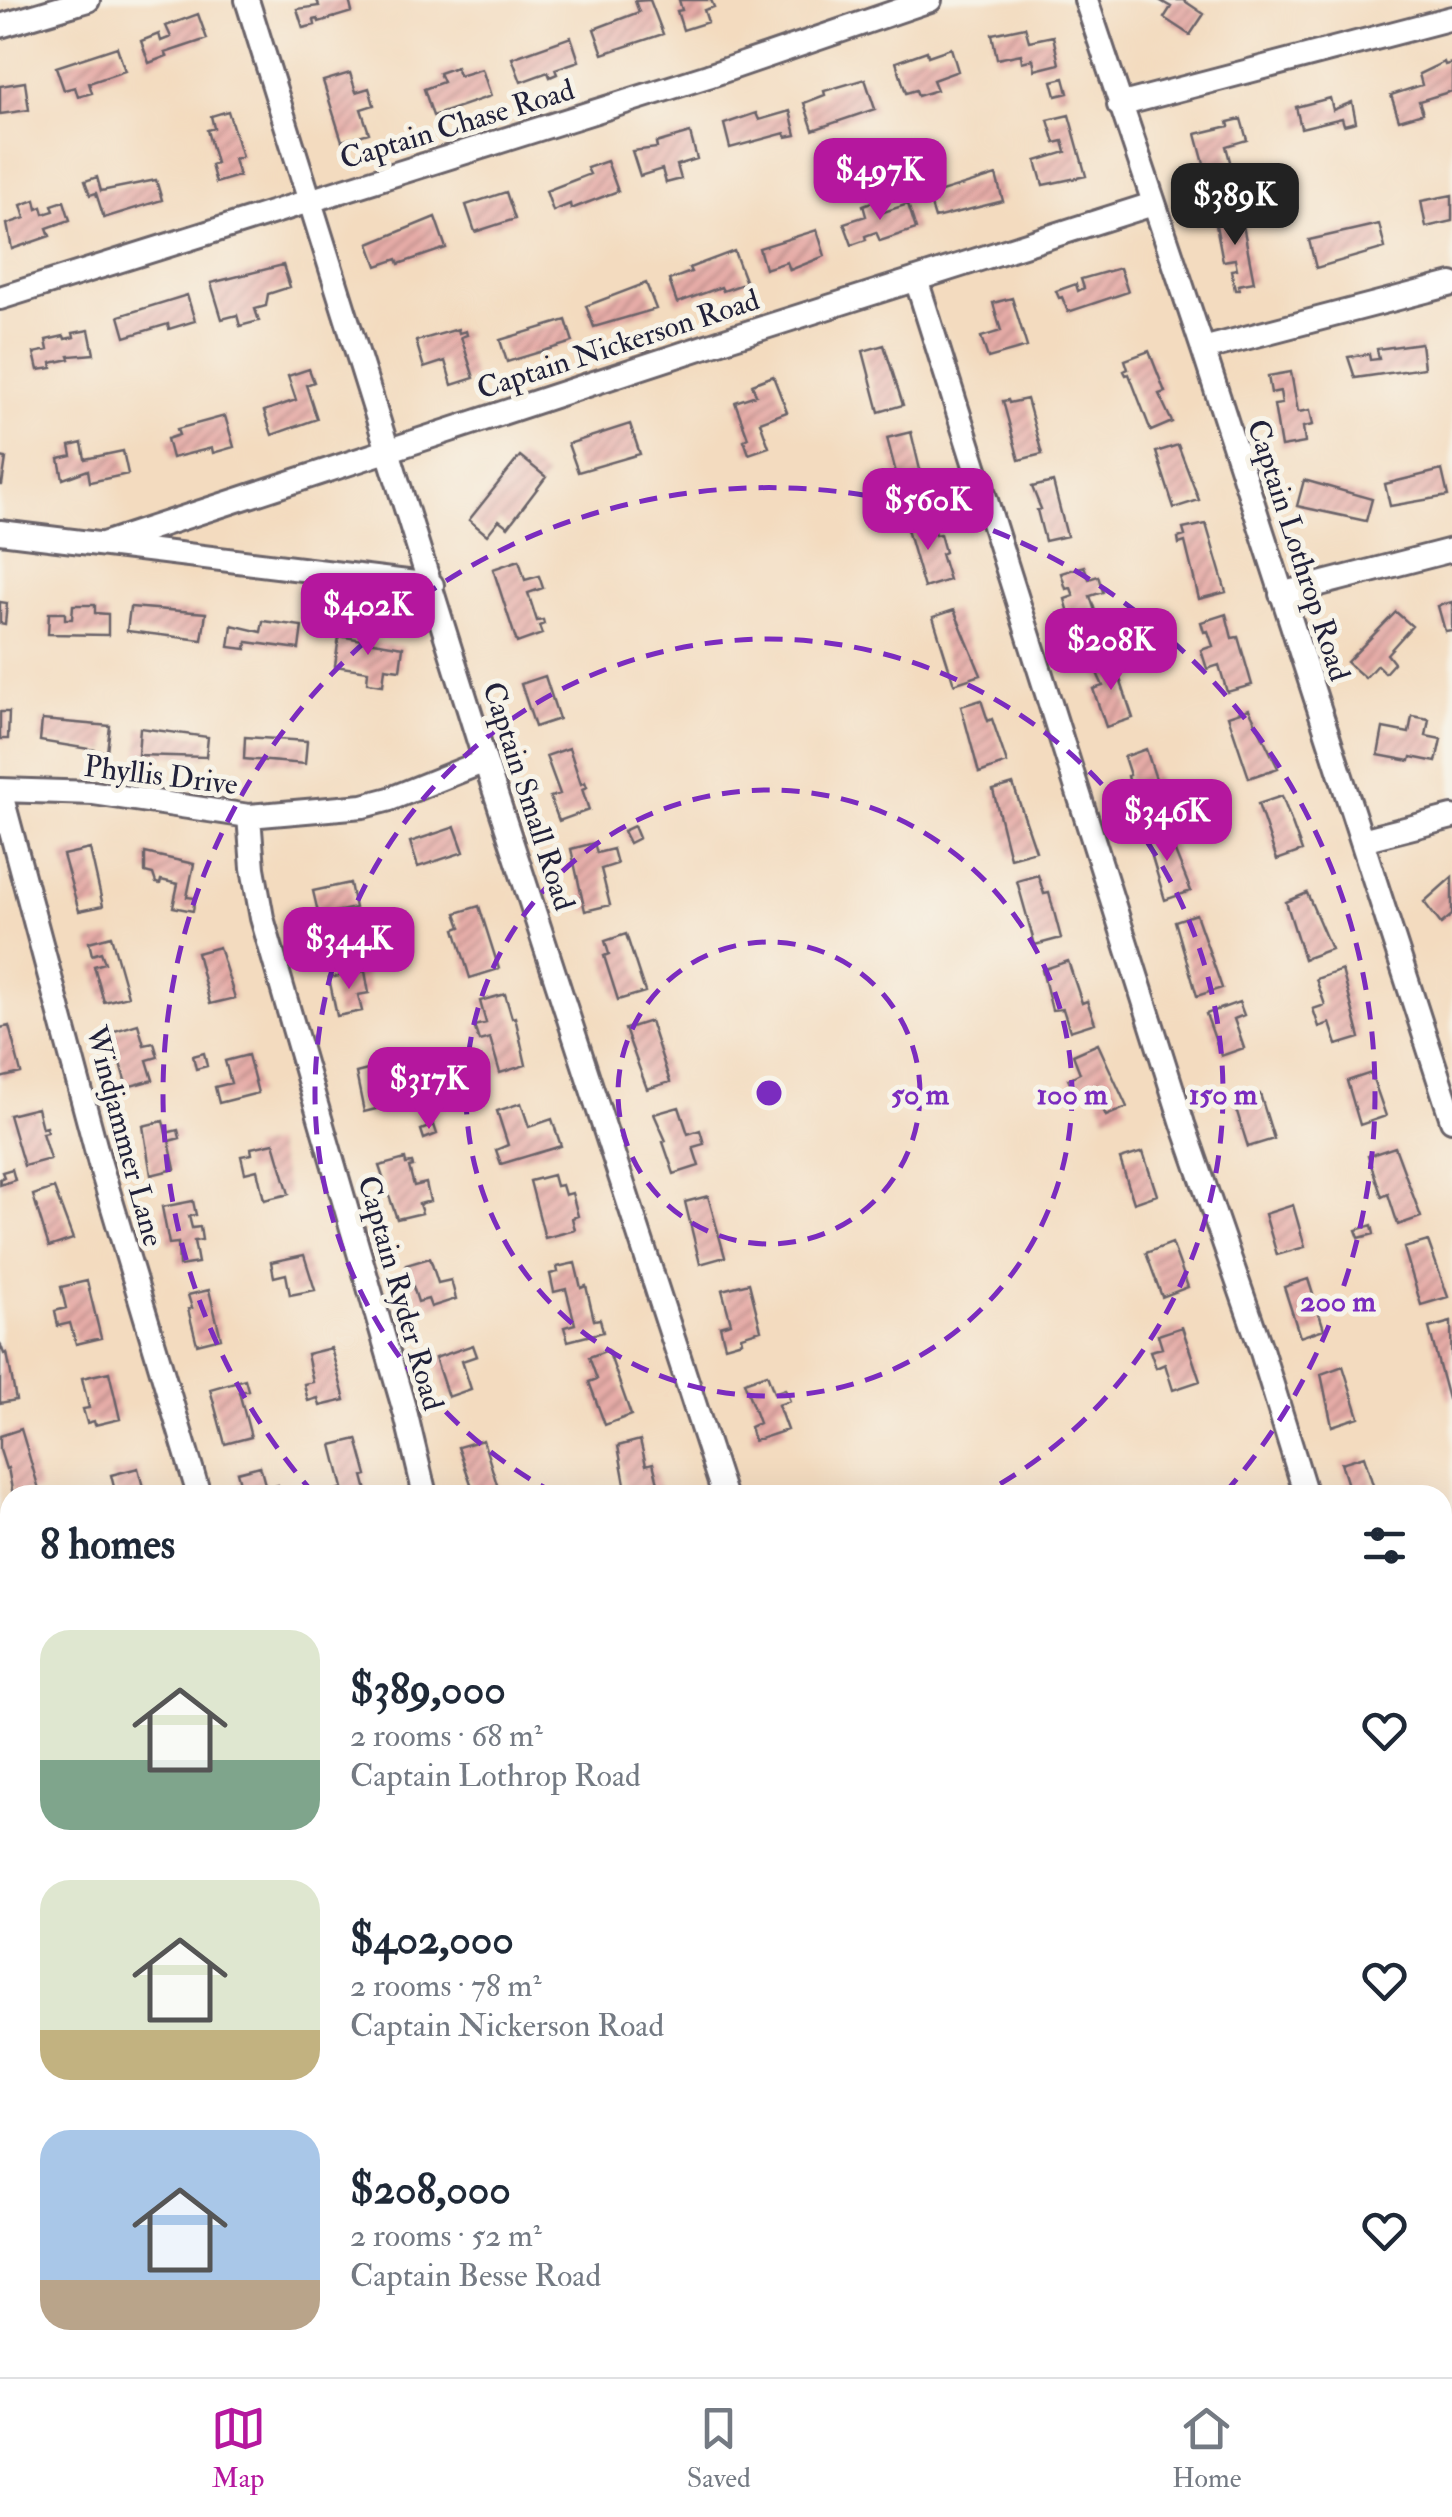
<!DOCTYPE html>
<meta charset="utf-8">
<style>
:root{--surface:#fff;--page:#f2f2f3;--text:#1f2937;--muted:#747a83;--line:#e0e1e3;--accent:#b5179e}
body{margin:0;font-family:"IM FELL Double Pica",serif;background:var(--page);color:var(--text);height:100vh;display:flex;flex-direction:column;font-size:38px;white-space:nowrap}
*{box-sizing:border-box;margin:0}
p{font-size:32px;color:var(--muted)}
.icon{flex:none;width:55px;height:55px;fill:none;stroke:currentColor;stroke-width:2;stroke-linecap:round;stroke-linejoin:round}
.map{position:relative;flex:1;overflow:hidden}
.side{position:absolute;left:0px;top:1485px;width:1452px;height:892px;display:flex;flex-direction:column;background:var(--surface);border-radius:30px 30px 0 0;box-shadow:0 10px 40px #0002}
.side>*{flex:none}
.price{position:absolute;translate:-50% -85px;padding:0 22px;border-radius:20px;background:var(--accent);color:#fff;font-size:32px;line-height:65px;filter:drop-shadow(0 2px 5px #0008)}
.price::after{content:'';position:absolute;left:50%;top:60px;width:30px;height:22px;margin-left:-15px;background:inherit;clip-path:polygon(0 0,100% 0,50% 100%)}
.price.on{background:#222;color:#fff}
ul{padding:0;list-style:none}
li{display:flex;align-items:center;gap:30px;height:250px;padding:0 40px}
li span{display:grid;place-items:center;flex:none;width:280px;height:200px;border-radius:30px;color:#555}
li>.icon{margin-inline-start:auto}
span .icon{width:120px;height:120px;fill:#fffc;stroke-width:1}
li b{font-size:42px}
h2{display:flex;justify-content:space-between;align-items:center;height:120px;padding:0 40px;font-size:42px}
.dock{display:flex;justify-content:space-around;align-items:center;height:140px;border-top:2px solid var(--line);background:var(--surface);font-size:28px;color:var(--muted)}
.dock a{display:grid;justify-items:center;gap:5px}
.dock .on{color:var(--accent)}
.map>svg:first-child{display:block}
</style>
<div class="map">
<svg width="1452" height="2377" viewBox="0 0 1452 2377">
<defs>
<pattern id="grass-dots" width="8" height="8" patternUnits="userSpaceOnUse" patternTransform="scale(2.5)"><rect width="8" height="8" fill="#a0c36d"/><path d="M2 2h.1M6 6h.1" fill="none" stroke="#8aa75f" stroke-width="1.8" stroke-linecap="round"/></pattern>
<pattern id="building-hatch" width="6" height="6" patternUnits="userSpaceOnUse" patternTransform="scale(2.5)"><rect width="6" height="6" fill="#e6aca7"/><path d="M-1 1l2-2M0 6l6-6M5 7l2-2" fill="none" stroke="#ba8c89"/></pattern>
</defs>
<rect width="100%" height="100%" fill="#f7f3e8"/>
<filter id="ink" filterUnits="userSpaceOnUse"><feTurbulence type="fractalNoise" baseFrequency=".01" numOctaves="2"/><feDisplacementMap in="SourceGraphic" scale="20" xChannelSelector="R" yChannelSelector="G"/><feConvolveMatrix kernelMatrix="1 2 1 2 8 2 1 2 1" color-interpolation-filters="sRGB"/></filter>
<filter id="wash" filterUnits="userSpaceOnUse"><feTurbulence type="fractalNoise" baseFrequency=".0048" numOctaves="4" result="noise"/><feDisplacementMap in="SourceGraphic" scale="40" xChannelSelector="R" yChannelSelector="G"/><feGaussianBlur stdDeviation="2.25" result="paint"/><feColorMatrix in="noise" values="0 0 0 0 0 0 0 0 0 0 0 0 0 0 0 0 0 1.4 0 .05"/><feComposite in="paint" operator="in"/></filter>
<g filter="url(#wash)">
<rect width="100%" height="100%" fill="#f3dbbf"/>
<path fill="url(#grass-dots)" stroke="#617254" stroke-width="2.5" d="M1452,2347v30h-98l31,-9h57l1,-19z"/>
<g id="blocks">
<path fill="url(#building-hatch)" d="M317,0h32l3,12 -33,10 -1,-3 -4,1 1,5 -12,3 -6,-19 22,-3z
M650,0l13,34 -60,20 -9,-25 45,-17 -4,-11z
M679,0h32l3,7 -10,3 4,12 -25,8 -6,-19 5,-1z
M1159,0h24l21,14 -14,21 -26,-17 7,-11z
M198,14l9,25 -42,14 2,3 -18,7 -8,-22 18,-7 2,7 10,-4 -5,-11z
M1025,27l4,14 24,-5 6,28 -24,6 -2,-11 -11,3 -1,-8 -24,5 -5,-25z
M571,37l8,24 -24,8 2,5 -7,3 -2,-5 -27,10 -9,-24z
M117,47l8,24 -36,12 3,10 -14,4 -3,-10 -11,3 -8,-23z
M951,48l7,23 -25,9 4,10 -19,6 -2,-6 -10,3 -10,-31 31,-11 1,5z
M1444,62l1,3 7,-2v28l-33,10 4,12 -24,7 -8,-25 31,-10 -3,-11z
M456,67l3,9 23,-7 9,27 -58,20 -9,-27 19,-7 -4,-9z
M350,73l6,19 13,-4 5,17 -13,4 8,24 -27,8 -19,-60z
M1064,78l4,15 -12,3 -4,-15z
M865,79l10,30 -62,21 -9,-27 21,-8 -1,-4z
M25,82l4,28 -29,4v-28z
M1330,98l3,12 19,-8 4,20 -12,3 -2,-7 -41,10 -5,-21z
M228,111l14,46 -8,2 5,17 -23,7 -5,-18 5,-2 -9,-33 7,-2 -3,-12z
M790,111l6,24 -10,2 -1,-4 -55,15 -6,-24 32,-11 3,7z
M1069,115l17,61 -43,9 -7,-24 30,-9 -3,-11 -8,2 -7,-23z
M1241,119l6,21 -21,6 5,19 -25,6 -10,-37 33,-8 -1,-4z
M690,133l7,26 -20,6 4,14 -15,4 -4,-14 -22,7 -8,-25 25,-3 -1,-5z
M607,161l11,30 -47,18 -1,-5 -17,7 -7,-20 44,-17 -3,-6z
M996,175l7,26 -68,17 -7,-22z
M97,177l4,14 55,-11 6,20 -58,18 -8,-25 -6,2 -5,-14z
M506,192l9,27 -40,13 -9,-27z
M1452,195v26l-26,6 -5,-26z
M35,200l2,9 5,-2 2,7 10,-3 -2,-6 12,-4 6,19 -23,8 3,8 -38,13 -5,-25 18,-6 -4,-13z
M877,200l4,13 27,-9 8,25 -36,12 -4,-9 -11,4 1,4 -14,5 -8,-22 22,-7 -3,-11z
M1241,215l7,9 -5,1 11,57 -16,3 1,5h-4l-4,-20 6,-1 -2,-10 -12,2 -8,-41z
M435,217l11,31 -47,16 -2,-5 -20,7 -8,-22z
M1379,224l6,24 -69,20 -7,-28z
M817,230l8,26 -35,14 -3,-8 -22,7 -6,-21z
M734,251l12,32 -23,8 -2,-4 -44,16 -8,-23 22,-8 -2,-4z
M283,265l7,22 -22,7 -2,12 -11,3 4,12 -19,5 -3,-11 -15,4 -11,-36z
M1120,268l8,24 -60,20 -6,-15 -3,1 -3,-7 20,-7 2,7 6,-3 -3,-9z
M646,283l10,26 -62,18 -8,-21z
M187,295l8,26 -26,8 -1,-5 -43,13 -6,-21z
M1012,298l15,49 -39,11 -7,-21 20,-6 -8,-28z
M566,320l7,22 -66,20 -7,-22z
M458,329l1,4 7,-2 1,4 -6,2 13,41 -22,7 -7,-24 -21,7 -8,-27z
M89,330l5,24 -25,2 1,3 -19,4 1,5 -14,2 -4,-17 14,-3 -2,-10 18,-4 1,3 9,-2 -1,-4z
M1421,343l3,25 -69,10 -7,-21 21,-3 1,6 9,-1 -2,-10z
M884,345l19,60 -24,7 -16,-61z
M1149,351l16,41 -6,2 13,28 -21,9 -22,-57 -3,1 -2,-4 4,-2 -3,-9z
M309,369l5,13 -8,3 11,34 -45,16 -8,-24 32,-11 -8,-24z
M1291,372l7,40 12,-2 3,15 -10,2 2,16 -24,4 -7,-42 8,-1 -2,-13 -9,2 -3,-17z
M773,376l14,36 -27,10 9,25 -20,7 -5,-14 4,-2 -13,-36 21,-7 -4,-11z
M1027,399l15,55 -23,6 -16,-59 5,-1 1,3z
M225,416l9,31 -21,6 -1,-5 -40,10 -5,-19 12,-4 -2,-6z
M630,424l10,30 -62,18 -10,-28z
M911,432l14,59 -23,5 -15,-58z
M82,443l3,16 38,-8 5,23 -38,8 -2,-12 -25,9 -4,-20 13,-3 -2,-10z
M1178,445l21,55 -25,8 -18,-56z
M520,456l26,21 -38,50 -9,-7 -12,15 -18,-15z
M0,457l6,1 -4,27h-2z
M1442,470l6,26 -58,10 -5,-22z
M1304,480l68,19 -6,22 -69,-15z
M1053,482l14,54 -22,5 -8,-31 4,-1 -9,-22z
M931,519l4,16 5,-1 5,18 -4,2 8,26 -25,8 -18,-62z
M1206,524l20,68 -27,7 -14,-57 -6,2 -1,-6 7,-2 -2,-7z
M519,560l6,20 14,-4 4,12 -15,5 9,28 6,-1 1,4 -5,2 3,8 -25,9 -24,-74z
M1084,566l5,13 9,-3 5,16 -13,4 6,18 12,-4 5,14 -13,4 2,5 -25,7 -12,-41 9,-3 -3,-8 -5,1 -5,-16z
M0,602l7,1 -2,21 -5,-1z
M1452,602v28l-7,1 -7,-25z
M73,605h22v8l13,1v21l-60,-1 1,-21h16v6h7z
M130,607l76,6 -4,27 -75,-9z
M954,610l27,65 -27,9 -21,-67z
M1396,612l16,14 -25,28 7,9 -9,10 -8,-8 -12,13 -18,-16z
M1226,614l6,24 6,-1 14,48 -25,7 -8,-27 -12,4 -6,-19 12,-4 -5,-15 -4,1 -3,-10z
M263,621l39,5 -3,23 -52,-7 -1,7 -17,-2 3,-22 29,7z
M339,636l64,11 -3,23 -15,-2 -2,17 -16,-2 1,-12 -33,-5z
M1112,655l21,63 -27,9 -13,-38 10,-3 -11,-24z
M545,676l14,43 -24,8 -14,-43z
M981,700l7,21 4,-2 15,44 -28,10 -18,-67z
M1249,709l29,59 -29,10 -21,-62z
M0,712h9l-1,27h-8z
M1412,716l17,3 -3,17 15,3 -5,23 -25,-5 -1,4 -32,-6 5,-27 26,5z
M42,720l68,6 -3,26 -67,-11z
M140,728l68,9 -2,20 -68,-2z
M245,737l62,4 -2,23 -61,-5z
M569,748l12,36 4,-2 2,5 -5,2 7,21 -30,11 -9,-24 10,-3 -14,-38z
M1146,749l17,51 -29,10 -7,-21 4,-1 -3,-12 2,-1 -6,-18z
M1013,784l23,67 -26,7 -17,-68z
M1282,796l20,55 -25,9 -19,-56z
M634,826l5,12 -10,5 -6,-12z
M455,827l9,25 -46,15 -8,-25z
M1165,827l26,64 -26,9 -20,-66z
M594,843l3,10 16,-4 4,15 -16,5 9,36 -25,6 -14,-62z
M90,849l13,57 -24,5 -16,-56z
M145,853l49,11 -7,33 8,1 -2,13 -20,-4 5,-23 -17,-4 -1,4 -4,-1 -3,-9 -8,-2z
M1038,875l6,19 5,-1 12,45 -26,7 -18,-64z
M1452,877v38l-11,9 -17,-22z
M350,883l5,25 -25,5 5,24 -19,4 -4,-14 9,-2 -8,-34z
M1307,893l24,56 -27,10 -18,-57z
M479,906l20,63 -29,9 -15,-49 6,-2 -5,-14z
M1196,914l26,74 -25,8 -22,-75z
M626,934l19,58 -27,8 -14,-44 5,-2 -4,-13z
M111,936l17,60 -24,6 -10,-36 11,-3 -4,-11 -9,3 -3,-13z
M219,947l16,51 -25,6 -13,-51z
M1068,961l14,42 5,-2 8,22 -25,8 -7,-22 -11,1 -10,-40z
M1342,970l18,68 -23,7 -7,-22 -11,4 -6,-18 12,-4 -9,-26z
M365,971l4,22 -11,2 4,16 -25,5 -8,-38z
M505,994l7,24 3,-1 11,48 -26,8 -10,-35 -11,3 -5,-15 12,-3 -6,-22z
M1239,1002l5,13 -10,4 10,29 -23,8 -15,-42z
M650,1021l20,61 -23,7 -22,-60z
M138,1024l6,21 10,-2 4,14 -11,3 6,20 -26,7 -16,-55z
M9,1026l12,47 -21,5v-50z
M1098,1044l29,63 -21,9 -10,-23 -6,3 -4,-9 -12,5 -6,-13 12,-6 -7,-18z
M204,1053l3,13 -11,3 -3,-13z
M248,1055l10,38 -39,10 -4,-16 16,-4 -6,-22z
M391,1064l4,13 -13,3 6,26 -24,6 -8,-39z
M1371,1073l15,43 -26,9 -13,-44z
M1260,1094l14,45 -26,8 -14,-45z
M521,1103l8,24 23,-8 9,27 -60,18 -5,-14 12,-5 -11,-34z
M679,1107l9,27 12,-4 4,14 -11,3 6,19 -25,8 -11,-32 3,-1 -12,-27z
M37,1108l5,20 4,-1 1,5 -5,1 8,26 -26,7 -15,-51z
M163,1121l3,12 12,-3 2,8 -11,3 6,28 -24,6 -8,-49z
M434,1125l3,9 -13,5 -3,-9z
M274,1143l15,51 -25,6 -7,-30 -12,3 -4,-17 11,-2 -1,-6z
M1395,1147l26,70 -23,8 -10,-31 -6,3 -14,-41z
M1143,1152l14,43 -23,8 -14,-44z
M405,1159l1,5 6,-1 1,3 -4,1 5,19 12,-3 4,18 -11,3 3,9 -25,6 -18,-53z
M12,1169l3,11 -15,5v-6l4,-2 -2,-5z
M553,1175l3,11 6,-1 3,10 7,-2 6,23 -6,2 3,12 -30,8 -15,-57z
M54,1188l19,51 -24,8 -16,-52z
M708,1196l17,61 -25,7 -15,-62z
M193,1201l3,14 -7,1 3,12 8,-1 2,13 -8,1 4,22 -19,3 -1,-23 -9,1 -7,-37z
M1293,1205l12,42 -28,8 -12,-41z
M1372,1225l2,9 -15,4 -3,-8z
M1428,1241l20,56 -27,8 -17,-57z
M1172,1243l16,44 -26,10 -16,-44z
M304,1255l11,35 -25,5 -4,-21 -12,3 -3,-15z
M430,1258l8,25 13,-3 5,19 -25,8 -3,-8 -10,3 -12,-37z
M575,1263l6,25 5,-2 8,34 6,-1 3,13 -35,9 -4,-14 11,-3 -9,-35 -12,3 -4,-18 8,-2 -1,-5z
M1308,1279l16,50 -24,8 -16,-50z
M87,1281l14,57 -25,6 -6,-21 -12,3 -3,-15 11,-3 -5,-21z
M749,1283l12,47 -20,6 1,5 -17,5 -5,-20 11,-3 -9,-33z
M209,1290l12,48 -24,6 -9,-35 4,-1 -4,-13z
M1451,1322l1,76 -4,1 -19,-71z
M1182,1327l18,54 -27,9 -8,-26 -9,4 -6,-17 12,-3 -4,-13z
M0,1343l4,11 3,-1 9,47 -16,3z
M473,1345l4,11 -15,5 9,28 -23,8 -13,-39z
M331,1348l14,52 -25,6 -2,-8 -10,3 -4,-17 9,-2 -6,-28z
M608,1350l23,65 -26,10 -16,-43 8,-3 -8,-22z
M1343,1366l16,51 -27,9 -11,-52z
M109,1372l11,47 -25,6 -1,-4 -7,2 -4,-14 6,-1 -7,-30z
M767,1374l7,19 11,-4 5,12 -12,4 9,25 -33,11 -4,-14 9,-4 -15,-41z
M245,1379l3,11 -9,2 12,45 -26,7 -15,-55z
M21,1429l18,60 -26,6 -5,-27 -2,1 -6,-19v-14z
M357,1439l10,36 -4,1 5,19h-34l-1,-4 10,-3 -11,-43z
M483,1440l16,51 -24,4 -17,-48z
M640,1440l6,25 7,-2 8,32h-34l-9,-49z
M1364,1456l12,39h-25l-10,-32z
M260,1466l6,22 12,-3 2,10h-33l-2,-9 -4,1 -4,-15z
M138,1468l7,27h-29l-5,-20z
M1452,1670v39l-10,4v-40z
M1447,1772l5,1v16l-8,-2z
M10,1949v31l-10,7v-31z
M1452,2167v51h-1l-9,-27v-21z
M998,2368h26l1,9h-40l14,-4z
M1123,2368h30l2,9h-30z"/>
</g>
</g>
<g filter="url(#ink)">
<use href="#blocks" fill-opacity="0" stroke="#6b6369" stroke-width="2.5"/>
<g fill="none" stroke-linecap="round" stroke-linejoin="round">
<g stroke="#6b6369" stroke-width="28">
<path id="street" d="M247,0l238,761 239,734
M1086,0l117,349 249,771
M0,26l88,-26
M1119,105l333,-87
M916,279l267,845 78,225 45,146
M0,298l708,-222 222,-76
M1203,349l249,-65
M0,532l432,53
M103,544l628,-206 422,-134
M1281,594l171,-44
M249,816l4,52 9,50 144,497 19,80
M1362,840l90,-23
M199,1495l-99,-331 -100,-374 94,3 155,23 114,-10 27,-7 95,-38
M1442,1620l10,-4
M0,1622l10,77
M0,1870l10,-39
M1442,1883l10,-4
M1442,1908l10,33
M1442,2119l10,-3
M0,2141l10,-3
M1077,2368l2,9"/>
</g>
<use href="#street" stroke="#fff" stroke-width="22"/>
</g>
</g>
<g fill="none" stroke="#7b2cbf" stroke-width="5" stroke-dasharray="18 12">
<circle cx="769" cy="1093" r="151"/>
<circle cx="769" cy="1093" r="303"/>
<path d="M556 1494A454 454 0 1 1 982 1494"/>
<path d="M315 1495A606 606 0 1 1 1223 1495"/>
</g>
<g text-anchor="middle" stroke-width="10" stroke-linejoin="round" paint-order="stroke">
<g font-size="30" fill="#22223b" stroke="#f7f3e8">
<text transform="translate(457 124) rotate(-17)" y="10">Captain Chase Road</text>
<text transform="translate(618 344) rotate(-18)" y="10">Captain Nickerson Road</text>
<text transform="translate(1299 550) rotate(72)" y="10">Captain Lothrop Road</text>
<text transform="translate(161 775) rotate(7)" y="10">Phyllis Drive</text>
<text transform="translate(529 796) rotate(72)" y="10">Captain Small Road</text>
<text transform="translate(125 1136) rotate(75)" y="10">Windjammer Lane</text>
<text transform="translate(401 1293) rotate(74)" y="10">Captain Ryder Road</text>
</g>
</g>
<circle cx="769" cy="1093" r="15" fill="#7b2cbf" stroke="#f7f3e8" stroke-width="5"/>
<g font-size="30" text-anchor="middle" font-weight="bold" fill="#7b2cbf" stroke="#f7f3e8" stroke-width="10" stroke-linejoin="round" paint-order="stroke">
<text x="920" y="1104">50 m</text>
<text x="1072" y="1104">100 m</text>
<text x="1223" y="1104">150 m</text>
<text x="1338" y="1311">200 m</text>
</g>
</svg>
<b class="price" style="left:880px;top:223px">$497K</b>
<b class="price on" style="left:1235px;top:248px">$389K</b>
<b class="price" style="left:928px;top:553px">$560K</b>
<b class="price" style="left:368px;top:658px">$402K</b>
<b class="price" style="left:1111px;top:693px">$208K</b>
<b class="price" style="left:1167px;top:864px">$346K</b>
<b class="price" style="left:349px;top:992px">$344K</b>
<b class="price" style="left:429px;top:1132px">$317K</b>
<section class="side">
<h2>8 homes<svg class="icon" aria-label="filters" viewBox="0 0 24 24"><path d="M4 7h16M4 17h16"/><circle cx="9" cy="7" r="2"/><circle cx="15" cy="17" r="2"/></svg></h2>
<ul>
<li><span style="background:linear-gradient(#dfe7d0 65%,#7fa58c 0)"><svg class="icon" aria-label="home" viewBox="0 0 24 24"><path d="M3 11l9-7 9 7M6 9v11h12V9"/></svg></span><div><b>$389,000</b><p>2 rooms · 68 m²</p><p>Captain Lothrop Road</p></div><svg class="icon" aria-label="heart" viewBox="0 0 24 24"><path d="M12 20l-8-8c-3-5 5-10 8-4 3-6 11-1 8 4z"/></svg></li>
<li><span style="background:linear-gradient(#dfe7d0 75%,#c2b280 0)"><svg class="icon" aria-label="home" viewBox="0 0 24 24"><path d="M3 11l9-7 9 7M6 9v11h12V9"/></svg></span><div><b>$402,000</b><p>2 rooms · 78 m²</p><p>Captain Nickerson Road</p></div><svg class="icon" aria-label="heart" viewBox="0 0 24 24"><path d="M12 20l-8-8c-3-5 5-10 8-4 3-6 11-1 8 4z"/></svg></li>
<li><span style="background:linear-gradient(#a9c7e8 75%,#b9a48a 0)"><svg class="icon" aria-label="home" viewBox="0 0 24 24"><path d="M3 11l9-7 9 7M6 9v11h12V9"/></svg></span><div><b>$208,000</b><p>2 rooms · 52 m²</p><p>Captain Besse Road</p></div><svg class="icon" aria-label="heart" viewBox="0 0 24 24"><path d="M12 20l-8-8c-3-5 5-10 8-4 3-6 11-1 8 4z"/></svg></li>
</ul>
</section>
</div>
<nav class="dock">
<a class="on"><svg class="icon" aria-label="map" viewBox="0 0 24 24"><path d="M3 6l6-2 6 2 6-2v14l-6 2-6-2-6 2zM9 4v14M15 6v14"/></svg>Map</a>
<a><svg class="icon" aria-label="saved" viewBox="0 0 24 24"><path d="M7 4h10v16l-5-4-5 4z"/></svg>Saved</a>
<a><svg class="icon" aria-label="home" viewBox="0 0 24 24"><path d="M3 11l9-7 9 7M6 9v11h12V9"/></svg>Home</a>
</nav>
